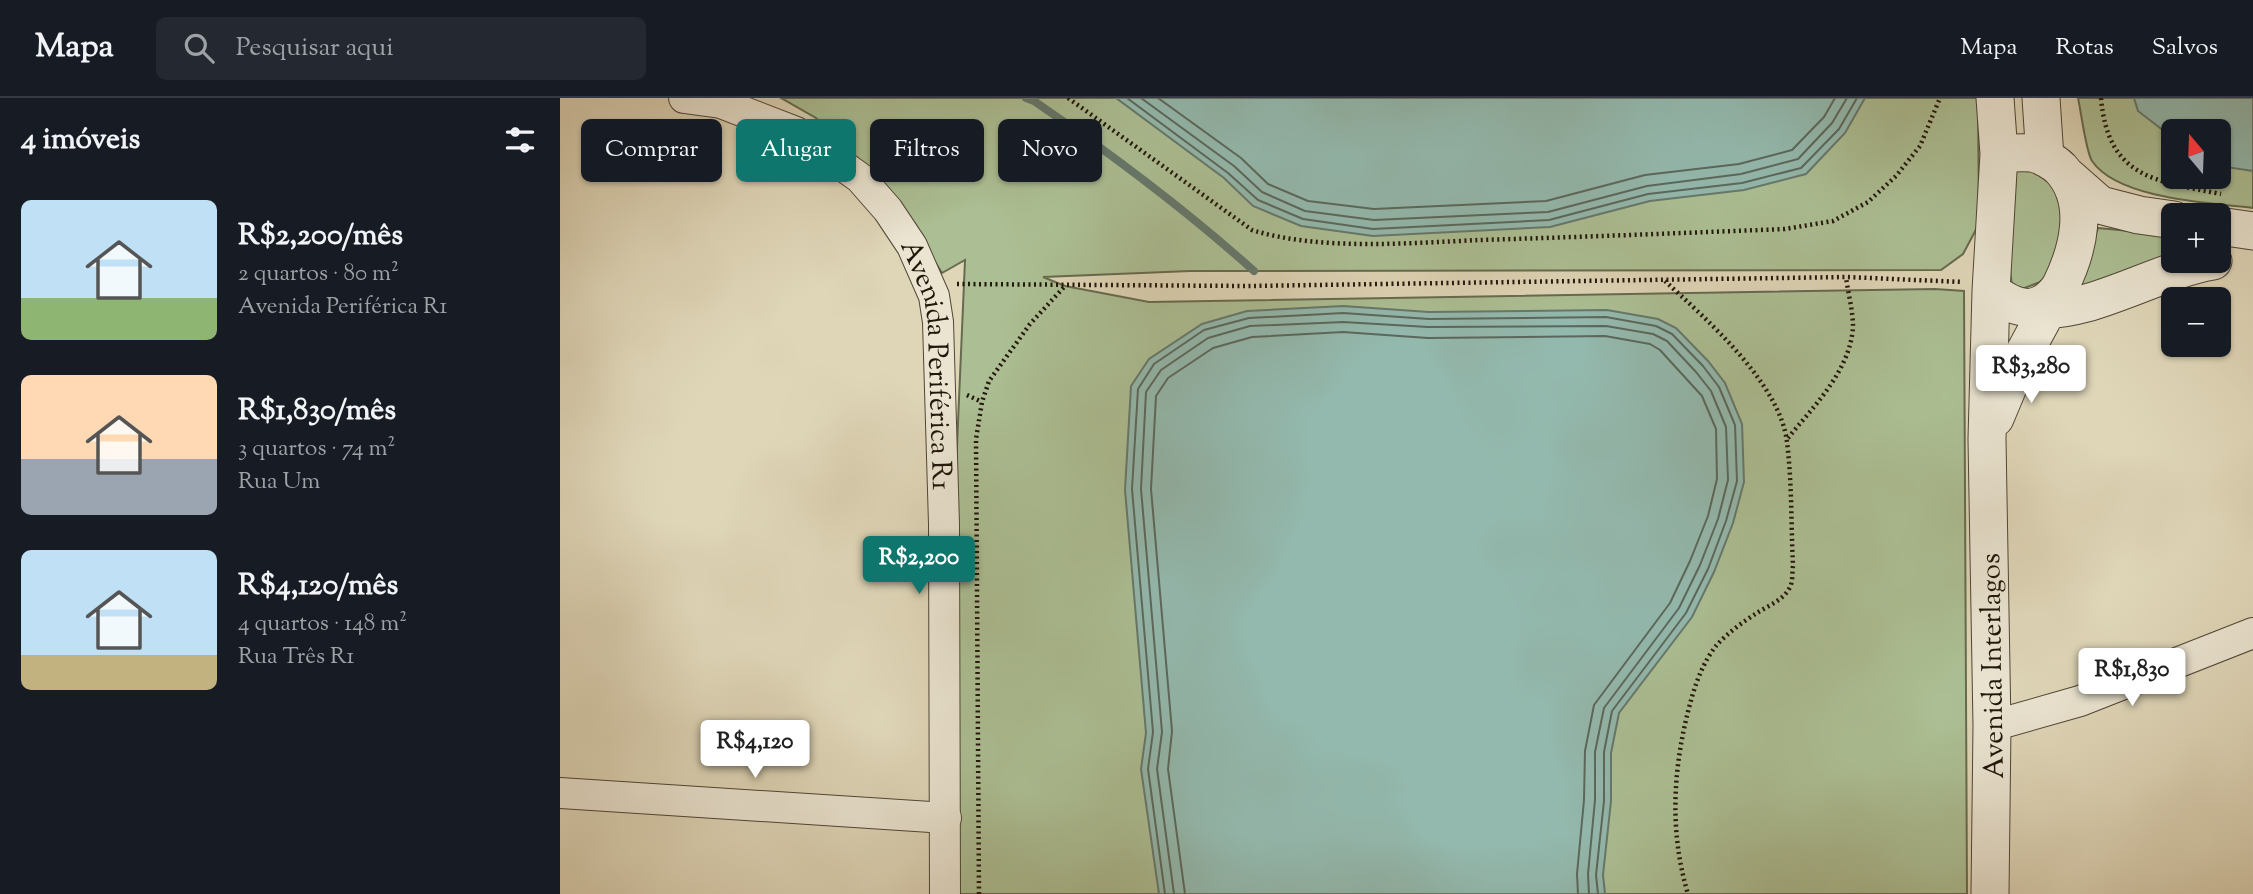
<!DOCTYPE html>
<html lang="pt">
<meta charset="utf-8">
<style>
:root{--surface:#171b24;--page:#242831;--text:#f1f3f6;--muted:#9ea1a6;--line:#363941;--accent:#0f766e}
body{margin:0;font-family:"Sorts Mill Goudy",serif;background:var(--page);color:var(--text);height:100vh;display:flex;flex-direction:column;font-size:26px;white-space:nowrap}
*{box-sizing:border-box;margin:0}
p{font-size:23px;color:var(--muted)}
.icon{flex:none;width:38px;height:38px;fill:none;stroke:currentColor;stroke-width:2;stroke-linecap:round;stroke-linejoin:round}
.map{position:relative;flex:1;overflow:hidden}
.side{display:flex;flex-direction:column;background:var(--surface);width:560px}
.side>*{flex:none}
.hud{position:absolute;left:21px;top:21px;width:665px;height:63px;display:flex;gap:14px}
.needle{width:46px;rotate:341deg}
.controls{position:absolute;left:1601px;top:21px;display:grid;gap:14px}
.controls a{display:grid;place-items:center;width:70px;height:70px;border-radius:10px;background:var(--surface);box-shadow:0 2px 5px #0004;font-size:35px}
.price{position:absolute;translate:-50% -60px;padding:0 16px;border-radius:7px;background:#fff;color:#222;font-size:23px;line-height:46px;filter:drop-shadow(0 2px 4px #0008)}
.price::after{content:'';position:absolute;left:50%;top:42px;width:21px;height:16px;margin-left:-10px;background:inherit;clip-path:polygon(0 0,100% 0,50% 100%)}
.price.active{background:var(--accent);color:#fff}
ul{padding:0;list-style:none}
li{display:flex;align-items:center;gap:21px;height:175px;padding:0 21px}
li span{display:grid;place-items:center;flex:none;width:196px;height:140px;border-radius:10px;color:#555}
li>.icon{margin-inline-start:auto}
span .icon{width:84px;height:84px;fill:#fffc;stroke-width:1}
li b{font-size:30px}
h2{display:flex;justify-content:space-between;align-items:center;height:84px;padding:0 21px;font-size:30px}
.pill{padding:0 24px;border-radius:10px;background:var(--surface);box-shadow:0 2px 5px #0004;font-size:24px;line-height:63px}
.pill.active{background:var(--accent);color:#fff}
header{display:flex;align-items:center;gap:42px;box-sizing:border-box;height:98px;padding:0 35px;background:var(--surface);border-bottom:2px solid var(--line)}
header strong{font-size:33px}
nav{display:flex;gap:38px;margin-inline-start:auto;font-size:24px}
.search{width:490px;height:63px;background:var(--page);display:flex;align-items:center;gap:18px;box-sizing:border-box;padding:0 24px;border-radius:10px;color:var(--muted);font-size:26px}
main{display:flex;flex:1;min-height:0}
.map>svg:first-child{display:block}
</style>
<header>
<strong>Mapa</strong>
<div class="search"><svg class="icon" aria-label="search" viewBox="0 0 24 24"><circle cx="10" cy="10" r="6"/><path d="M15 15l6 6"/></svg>Pesquisar aqui</div>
<nav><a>Mapa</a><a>Rotas</a><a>Salvos</a></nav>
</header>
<main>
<section class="side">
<h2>4 imóveis<svg class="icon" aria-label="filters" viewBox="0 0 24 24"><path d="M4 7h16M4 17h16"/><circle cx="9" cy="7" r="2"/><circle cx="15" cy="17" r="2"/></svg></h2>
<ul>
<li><span style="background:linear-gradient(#bfe0f5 70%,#8fb573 0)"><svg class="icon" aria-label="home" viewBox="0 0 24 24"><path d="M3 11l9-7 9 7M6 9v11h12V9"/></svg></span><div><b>R$2,200/mês</b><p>2 quartos · 80 m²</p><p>Avenida Periférica R1</p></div></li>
<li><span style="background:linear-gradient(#ffd9b3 60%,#9aa5b1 0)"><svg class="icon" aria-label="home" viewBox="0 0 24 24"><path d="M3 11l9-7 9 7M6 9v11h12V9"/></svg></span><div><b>R$1,830/mês</b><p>3 quartos · 74 m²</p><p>Rua Um</p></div></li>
<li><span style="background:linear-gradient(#bfe0f5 75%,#c2b280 0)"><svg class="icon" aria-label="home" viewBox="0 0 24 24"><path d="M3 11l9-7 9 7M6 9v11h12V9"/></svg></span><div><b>R$4,120/mês</b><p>4 quartos · 148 m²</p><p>Rua Três R1</p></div></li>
</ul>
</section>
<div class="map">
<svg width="1693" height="796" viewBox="0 0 1693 796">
<rect width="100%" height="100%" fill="#dfd6b8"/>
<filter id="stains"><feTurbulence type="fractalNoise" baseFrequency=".00286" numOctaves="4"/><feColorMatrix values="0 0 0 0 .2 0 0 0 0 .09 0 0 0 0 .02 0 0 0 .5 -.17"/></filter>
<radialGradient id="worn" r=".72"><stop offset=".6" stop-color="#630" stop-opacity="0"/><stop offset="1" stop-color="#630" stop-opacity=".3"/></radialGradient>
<path fill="#acbf94" stroke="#666a4f" stroke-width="2" fill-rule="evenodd" d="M221,0h1197l1,126 -16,30 -22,16 -751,1 -147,6 22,9 84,16 786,-13 29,2 3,603h-1009l-3,-402 10,-232 -23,13 -52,-83 -74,-72z
M1518,0h175v110c-43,-5 -135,-9 -161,-47 -6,-9 -11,-50 -14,-63zM1614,33h45v46h-45z
M1456,68l15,2 22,17 14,41 -16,46 -11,10 -18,7 -10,-4 -2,-14z
M1538,130l75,7v20l-96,33z"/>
<path fill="#93b9ae" stroke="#65786c" stroke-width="2" d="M556,0h749l-20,35 -39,41 -62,16 -94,11 -100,26 -177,9 -72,-10 -48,-20 -29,-28z
M1574,0h119v73l-34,-5v-35h-45l-1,7 -35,-27z
M783,208l86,6 178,-2 51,9 18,9 32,33 17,22 17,41 2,58 -11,41 -19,49 -22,45 -73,96 -8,40v48l-8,74 2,19h-446l-18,-125 5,-36 -21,-243 6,-104 18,-27 53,-35 45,-13z"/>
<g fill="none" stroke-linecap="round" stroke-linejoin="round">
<path stroke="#5a685c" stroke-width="2" d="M567,0l101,75 30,27 45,19 70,10 176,-9 99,-26 94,-11 59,-15 38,-39 18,-31
M581,0l93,68 28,26 43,19 69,9 174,-8 99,-26 94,-12 57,-15 34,-36 15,-25
M598,0l83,60 27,26 40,17 66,8 172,-8 99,-26 94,-11 53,-14 32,-33 11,-19
M605,796l-17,-125 5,-37 -21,-243 6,-100 16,-25 50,-34 45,-12 94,-5 86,6 177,-2 50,9 16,8 31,32 16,21 16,38 2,56 -11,40 -18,48 -22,44 -74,98 -8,41v49l-8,74 2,19
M614,796l-17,-125 5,-37 -21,-243 5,-97 15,-22 47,-32 42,-12 93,-4 85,5 178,-1 47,8 14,7 29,31 15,19 15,36 2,53 -10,39 -18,46 -21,43 -75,100 -9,44v48l-7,74 1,20
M625,796l-17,-125 4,-38 -21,-242 5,-93 12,-18 45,-30 39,-11 91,-5 85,6 177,-2 45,8 10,6 42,46 14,33 1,50 -9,37 -18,45 -20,42 -76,102 -9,46 -1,49 -7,74 1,20"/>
<path stroke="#65786c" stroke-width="8" d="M466,0l8,3c76,52 151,108 220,170"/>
<g stroke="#504636" stroke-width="32">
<g id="minor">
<path id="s1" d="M124,0l37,5 75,29 64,46 28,32 24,36 22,50 4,26 6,202 1,370"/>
<path d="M1432,628l88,-25 173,-68"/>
<path d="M0,695l386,25"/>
</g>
</g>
<g stroke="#504636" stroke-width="39">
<path id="tertiary" d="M1435,0l4,56
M1481,0l4,60
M1507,78l33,29 39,10 35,5
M1659,128l34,5
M1473,211c54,7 124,-39 180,-48
M1435,320l21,-50 44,-81c18,-36 31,-85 1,-118 -7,-7 -19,-14 -29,-16 -10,-1 -22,0 -33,1l-8,137c26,20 48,25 69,-4
M1430,796l2,-168 -5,-287 4,-148"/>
</g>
<path stroke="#20160a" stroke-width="4.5" stroke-dasharray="2 3.5" stroke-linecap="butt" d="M508,0l184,132c67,21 158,13 228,10 102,-3 203,-7 305,-11l48,-8 35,-19 28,-26 24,-30 20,-48
M1541,0c7,80 54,83 120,96
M1105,183c41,38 115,102 122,161 5,40 4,83 6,124 -1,7 0,15 -3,21 -6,13 -21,18 -33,26 -13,8 -31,21 -41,33 -13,16 -21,39 -26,58 -17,63 -21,127 -2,190
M397,186l291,2 598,-9 117,5
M407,297l15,7
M1228,340c25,-31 63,-68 65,-112 0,-15 -5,-33 -7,-49
M419,796l-3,-455 6,-37 7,-21 41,-57 35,-38"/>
<use href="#minor" stroke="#eae4d1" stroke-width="30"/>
<use href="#tertiary" stroke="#eae4d1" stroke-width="37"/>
</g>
<g text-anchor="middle" stroke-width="5" stroke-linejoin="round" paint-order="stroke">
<g font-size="28" fill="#20160a" stroke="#eae4d1">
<text dy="10" stroke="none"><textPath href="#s1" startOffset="404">Avenida Periférica R1</textPath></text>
<text transform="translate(1431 568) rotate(-91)" y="10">Avenida Interlagos</text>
</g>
</g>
<rect width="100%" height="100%" filter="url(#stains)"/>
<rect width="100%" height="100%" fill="url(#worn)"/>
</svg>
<div class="controls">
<a><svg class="needle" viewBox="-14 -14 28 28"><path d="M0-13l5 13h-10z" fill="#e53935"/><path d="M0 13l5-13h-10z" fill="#9ea1a6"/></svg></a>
<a>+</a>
<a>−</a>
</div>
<b class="price" style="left:1471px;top:307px">R$3,280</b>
<b class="price active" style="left:359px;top:498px">R$2,200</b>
<b class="price" style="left:1572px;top:610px">R$1,830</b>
<b class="price" style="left:195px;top:682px">R$4,120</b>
<div class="hud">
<a class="pill">Comprar</a>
<a class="pill active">Alugar</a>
<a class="pill">Filtros</a>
<a class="pill">Novo</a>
</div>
</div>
</main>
